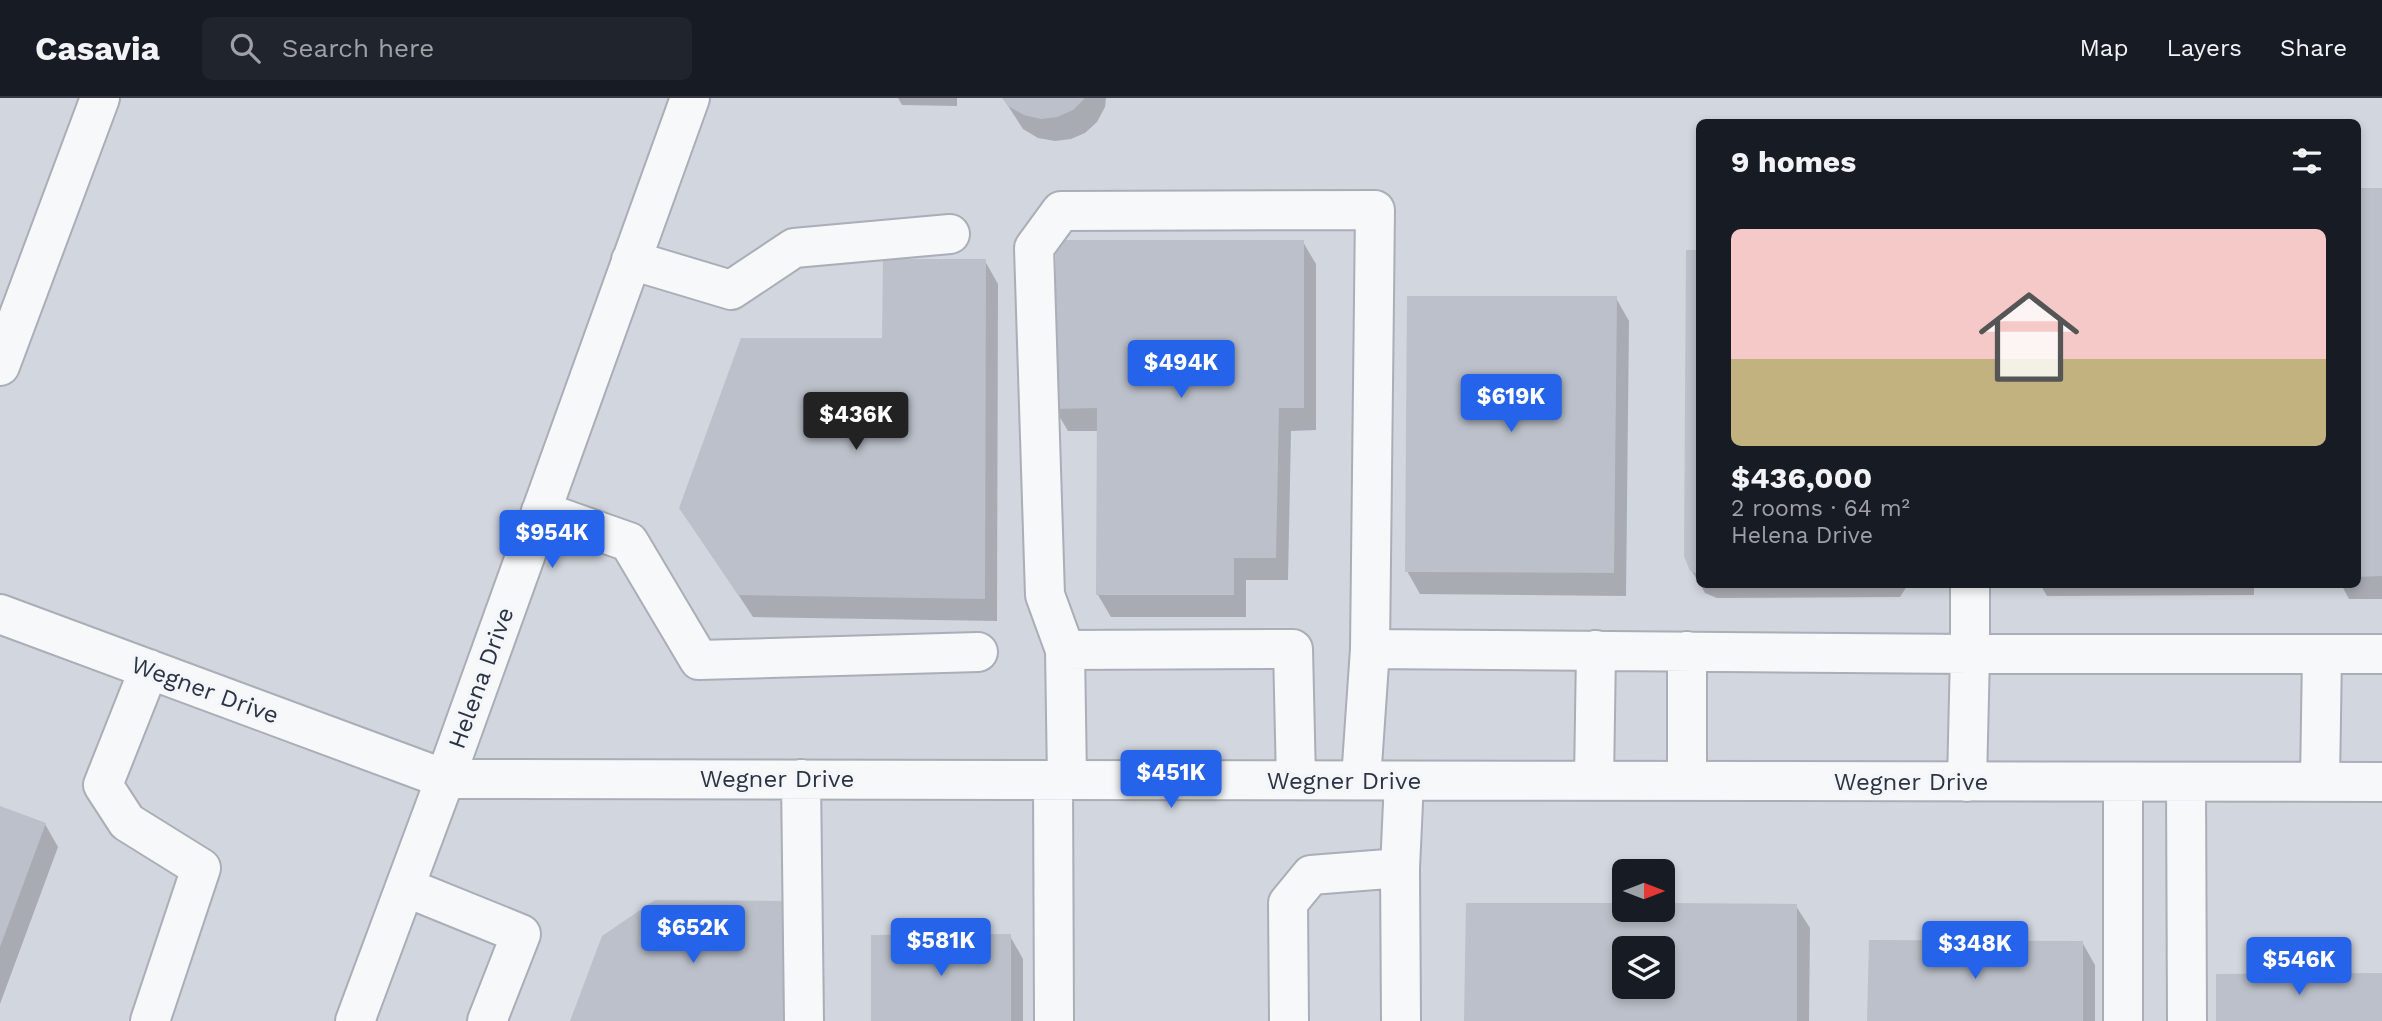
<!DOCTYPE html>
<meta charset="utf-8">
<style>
:root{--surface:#171b24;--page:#20242c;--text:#f1f3f6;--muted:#9ea1a6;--line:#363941;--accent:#2563eb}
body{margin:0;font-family:"Work Sans",sans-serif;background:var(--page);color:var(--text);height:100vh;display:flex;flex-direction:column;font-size:26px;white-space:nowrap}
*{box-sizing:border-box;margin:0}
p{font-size:23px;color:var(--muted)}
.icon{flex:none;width:38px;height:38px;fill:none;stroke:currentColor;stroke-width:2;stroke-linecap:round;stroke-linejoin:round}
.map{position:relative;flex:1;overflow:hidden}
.sheet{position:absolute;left:1696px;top:21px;width:665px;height:469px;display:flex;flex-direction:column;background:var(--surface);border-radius:10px;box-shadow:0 4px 10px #0003}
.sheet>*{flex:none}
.needle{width:46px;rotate:90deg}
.controls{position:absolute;left:1612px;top:761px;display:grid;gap:14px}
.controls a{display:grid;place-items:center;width:63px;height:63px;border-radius:10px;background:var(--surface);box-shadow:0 4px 10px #0003;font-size:35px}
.price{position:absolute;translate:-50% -60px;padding:0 16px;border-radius:7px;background:var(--accent);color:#fff;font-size:23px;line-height:46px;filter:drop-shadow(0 2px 4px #0008)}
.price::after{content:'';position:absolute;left:50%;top:42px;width:21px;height:16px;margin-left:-10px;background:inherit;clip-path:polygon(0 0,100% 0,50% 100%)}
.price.active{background:#222;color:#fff}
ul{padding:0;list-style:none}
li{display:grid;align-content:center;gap:14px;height:371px;padding:0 35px}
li+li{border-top:2px solid var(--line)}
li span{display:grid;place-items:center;height:217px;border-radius:10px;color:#555}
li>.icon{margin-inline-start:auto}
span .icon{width:126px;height:126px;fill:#fffc;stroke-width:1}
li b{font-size:30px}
h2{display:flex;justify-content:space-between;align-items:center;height:84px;padding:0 35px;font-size:30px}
header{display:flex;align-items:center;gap:42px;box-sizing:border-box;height:98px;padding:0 35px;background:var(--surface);border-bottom:2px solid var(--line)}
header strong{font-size:33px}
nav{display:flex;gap:38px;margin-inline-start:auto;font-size:24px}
.search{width:490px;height:63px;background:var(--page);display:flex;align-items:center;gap:18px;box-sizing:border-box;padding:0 24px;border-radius:10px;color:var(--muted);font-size:26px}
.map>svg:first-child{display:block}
</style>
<header>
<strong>Casavia</strong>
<div class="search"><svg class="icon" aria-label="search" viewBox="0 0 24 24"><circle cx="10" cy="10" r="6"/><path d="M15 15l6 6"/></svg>Search here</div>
<nav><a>Map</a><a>Layers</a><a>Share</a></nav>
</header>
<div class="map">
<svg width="2382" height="923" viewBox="0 0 2382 923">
<rect width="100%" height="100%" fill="#e4e7ec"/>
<path fill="#d2d6de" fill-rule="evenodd" d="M0,0h2382v923h-2382zM1699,24h658v462h-658zM1624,774h38v38h-38zM1624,850h38v39h-38z"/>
<path fill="#0003" fill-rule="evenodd" d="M898,0h59v8l-55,-1z
M1003,0h103l-1,9 -8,15 -12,11 -14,6 -16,2 -17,-3 -15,-9z
M2357,92h25v409h-33l-8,-15h16z
M1303,144l13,22v166l-25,1 -3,149h-42v37h-135l-13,-22 1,-164h-31l-13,-22z
M1688,154h11v331l-8,-13z
M985,163l13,23 -1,337 -244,-4 -72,-109 203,-168z
M1616,200l13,23 -3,275 -206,-2 -13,-23z
M1700,486h207v2l-7,11 -183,1 -12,-5z
M2040,486h214v11l-207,1z
M0,709l45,17 13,23 -58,157z
M1624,807v5l172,-4 14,22 -1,93h-343zM1624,850h38v39h-38z
M1010,838l13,23v62h-150z
M2082,844l13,23v56h-226z"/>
<path fill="#bbc0ca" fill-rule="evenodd" d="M1002,0h83l-12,12 -16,7 -16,2 -17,-4 -16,-9z
M2357,90h25v388l-25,1z
M1056,142h248v168h-25l-3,150h-42v37h-138l1,-187 -44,1z
M1686,152h13v324l-9,-3 -6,-15z
M883,161h103l-1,340 -247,-4 -59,-87 62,-170h141z
M1407,198h210l-3,277 -209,-1z
M0,708l46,17 -46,124z
M655,802l134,1 1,120h-220l32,-85z
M1466,805h158v7h38v-7l135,1v117h-333zM1624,850h38v39h-38z
M1011,836v87h-140v-86z
M1869,842l214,1v80h-216z
M2382,875v48h-166v-47z"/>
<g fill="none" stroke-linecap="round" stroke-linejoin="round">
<g stroke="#a9aeb7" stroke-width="42">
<path id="minor" d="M631,162l100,30 63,-42 156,-14
M0,268l100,-268
M541,413l88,31 70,118 279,-8
M0,516l445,165 1937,3
M1065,552l228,-1 3,131
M1687,553v130
M149,571l-46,116 24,37 74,46 -51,153
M801,681l3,242
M1053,682l1,241
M1067,682l-2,-130 -20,-55 -11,-347 27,-37 314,-1 -5,439
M1361,682l9,-131 600,5v-70
M1594,683l2,-131
M1967,684l3,-128h412
M2123,684v239
M2186,684l1,239
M2320,684l2,-128
M405,789l116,47 -34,87
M355,923l90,-242 245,-681
M1289,923l-1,-118 23,-28 89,-7
M1401,923l-1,-153 4,-87"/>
</g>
<use href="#minor" stroke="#f7f8fa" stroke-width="38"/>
</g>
<g text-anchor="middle" stroke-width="7" stroke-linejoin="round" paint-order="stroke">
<g font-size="24" fill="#2b3445" stroke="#f4f6f9">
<text transform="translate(481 580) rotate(-70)" y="8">Helena Drive</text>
<text transform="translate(205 592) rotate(20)" y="8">Wegner Drive</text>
<text x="777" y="689">Wegner Drive</text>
<text x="1344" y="691">Wegner Drive</text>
<text x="1911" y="692">Wegner Drive</text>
</g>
</g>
</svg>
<div class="controls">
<a><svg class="needle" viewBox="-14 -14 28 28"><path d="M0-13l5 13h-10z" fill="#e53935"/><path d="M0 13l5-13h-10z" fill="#9ea1a6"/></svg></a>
<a><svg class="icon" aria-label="layers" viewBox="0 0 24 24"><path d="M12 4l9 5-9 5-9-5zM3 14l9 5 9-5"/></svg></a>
</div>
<b class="price" style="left:1181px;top:302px">$494K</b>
<b class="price" style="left:1511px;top:336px">$619K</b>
<b class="price active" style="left:856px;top:354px">$436K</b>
<b class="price" style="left:552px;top:472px">$954K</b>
<b class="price" style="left:1171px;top:712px">$451K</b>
<b class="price" style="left:693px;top:867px">$652K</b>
<b class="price" style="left:941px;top:880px">$581K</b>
<b class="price" style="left:1975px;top:883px">$348K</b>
<b class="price" style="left:2299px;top:899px">$546K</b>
<section class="sheet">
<h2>9 homes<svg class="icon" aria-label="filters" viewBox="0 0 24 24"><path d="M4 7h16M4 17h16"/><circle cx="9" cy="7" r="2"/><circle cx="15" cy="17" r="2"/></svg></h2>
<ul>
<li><span style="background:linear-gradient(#f6c9c9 60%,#c2b280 0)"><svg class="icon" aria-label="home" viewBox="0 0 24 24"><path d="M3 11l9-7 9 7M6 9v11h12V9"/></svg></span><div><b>$436,000</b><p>2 rooms · 64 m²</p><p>Helena Drive</p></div></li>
</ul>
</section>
</div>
